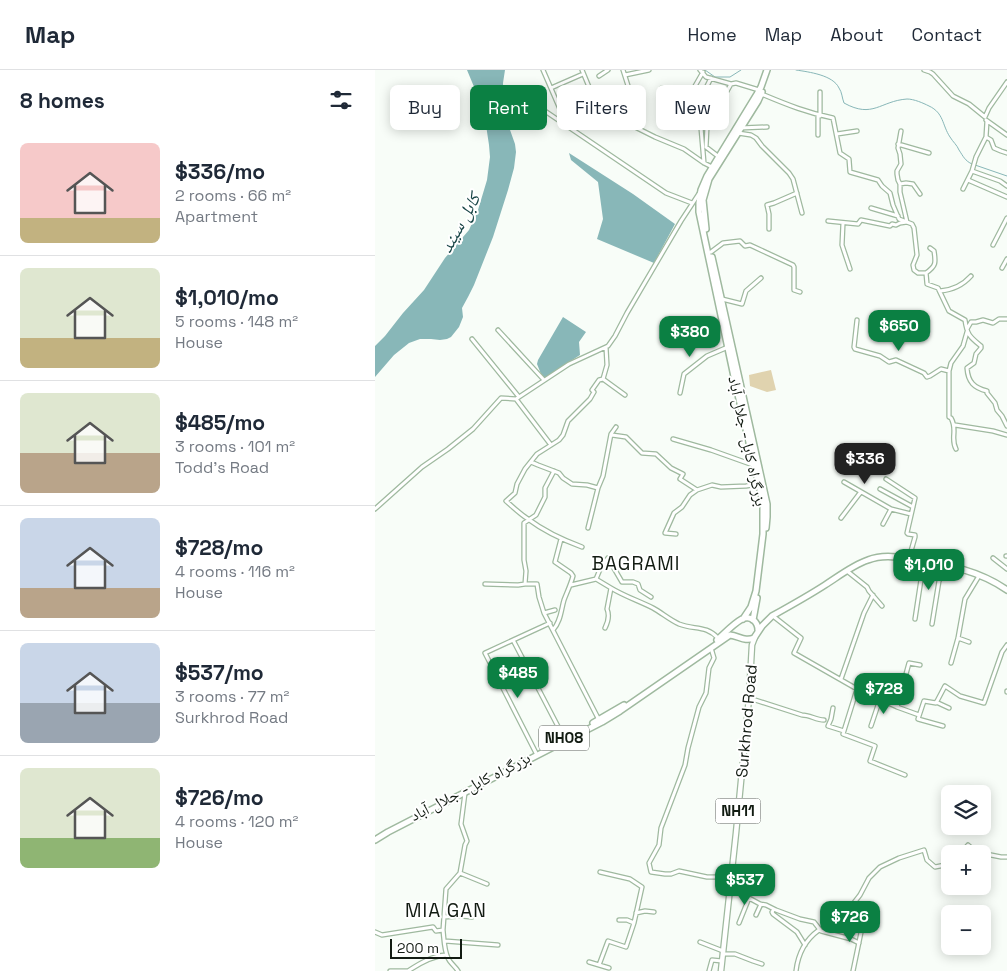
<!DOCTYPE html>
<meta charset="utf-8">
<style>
:root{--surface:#fff;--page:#f6f6f7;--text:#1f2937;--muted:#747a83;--line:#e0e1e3;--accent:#0b8043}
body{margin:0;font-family:"Space Grotesk","Noto Naskh Arabic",sans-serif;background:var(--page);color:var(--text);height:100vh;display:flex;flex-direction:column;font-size:19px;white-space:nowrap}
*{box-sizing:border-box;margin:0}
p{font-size:16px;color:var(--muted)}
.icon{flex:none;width:28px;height:28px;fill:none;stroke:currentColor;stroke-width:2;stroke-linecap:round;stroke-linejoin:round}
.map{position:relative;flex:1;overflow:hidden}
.side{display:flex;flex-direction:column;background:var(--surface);width:375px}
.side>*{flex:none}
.banner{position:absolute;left:15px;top:15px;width:475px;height:45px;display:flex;gap:10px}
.tools{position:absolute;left:566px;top:715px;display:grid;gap:10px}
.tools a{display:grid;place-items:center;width:50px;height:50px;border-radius:8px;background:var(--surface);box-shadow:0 2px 12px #0003;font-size:25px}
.scale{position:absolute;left:15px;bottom:12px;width:72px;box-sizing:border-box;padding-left:5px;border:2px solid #121b12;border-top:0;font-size:14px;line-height:18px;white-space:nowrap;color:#121b12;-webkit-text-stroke:4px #fff;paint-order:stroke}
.price{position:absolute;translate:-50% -42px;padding:0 11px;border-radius:10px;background:var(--accent);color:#fff;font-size:16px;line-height:32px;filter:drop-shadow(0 1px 2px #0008)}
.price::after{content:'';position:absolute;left:50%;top:30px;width:15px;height:11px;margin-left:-8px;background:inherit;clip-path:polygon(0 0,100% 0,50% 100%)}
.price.on{background:#222;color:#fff}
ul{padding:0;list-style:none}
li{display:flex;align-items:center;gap:15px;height:125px;padding:0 20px}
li+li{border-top:1px solid var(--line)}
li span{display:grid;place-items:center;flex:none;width:140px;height:100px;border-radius:8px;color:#555}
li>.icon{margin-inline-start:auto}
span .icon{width:60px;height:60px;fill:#fffc;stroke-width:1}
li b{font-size:21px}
h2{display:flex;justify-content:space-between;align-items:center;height:60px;padding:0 20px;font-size:21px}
.tag{padding:0 18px;border-radius:8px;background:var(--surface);box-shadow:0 2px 12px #0003;font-size:18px;line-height:45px}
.tag.on{background:var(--accent);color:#fff}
header{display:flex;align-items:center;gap:30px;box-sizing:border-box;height:70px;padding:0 25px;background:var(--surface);border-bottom:1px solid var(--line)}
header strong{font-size:24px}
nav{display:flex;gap:28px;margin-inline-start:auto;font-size:18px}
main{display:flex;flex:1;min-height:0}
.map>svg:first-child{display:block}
</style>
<header>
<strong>Map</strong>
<nav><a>Home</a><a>Map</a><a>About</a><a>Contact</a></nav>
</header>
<main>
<section class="side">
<h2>8 homes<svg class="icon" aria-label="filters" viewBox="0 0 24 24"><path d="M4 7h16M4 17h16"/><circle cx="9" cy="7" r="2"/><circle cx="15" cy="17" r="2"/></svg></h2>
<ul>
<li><span style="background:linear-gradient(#f6c9c9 75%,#c2b280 0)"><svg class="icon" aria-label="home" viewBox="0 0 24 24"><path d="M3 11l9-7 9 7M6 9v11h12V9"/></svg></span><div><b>$336/mo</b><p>2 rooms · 66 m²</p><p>Apartment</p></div></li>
<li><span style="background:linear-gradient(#dfe7d0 70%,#c2b280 0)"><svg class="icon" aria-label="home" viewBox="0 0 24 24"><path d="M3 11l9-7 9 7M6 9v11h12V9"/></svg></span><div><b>$1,010/mo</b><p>5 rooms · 148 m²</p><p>House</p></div></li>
<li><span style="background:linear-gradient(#dfe7d0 60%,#b9a48a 0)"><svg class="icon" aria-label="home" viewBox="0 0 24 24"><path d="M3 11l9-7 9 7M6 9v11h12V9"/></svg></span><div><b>$485/mo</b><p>3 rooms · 101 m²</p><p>Todd's Road</p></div></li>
<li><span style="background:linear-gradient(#c9d6e8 70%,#b9a48a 0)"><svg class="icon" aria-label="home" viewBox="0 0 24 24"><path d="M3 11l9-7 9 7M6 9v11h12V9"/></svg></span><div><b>$728/mo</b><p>4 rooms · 116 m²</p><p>House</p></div></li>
<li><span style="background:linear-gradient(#c9d6e8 60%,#9aa5b1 0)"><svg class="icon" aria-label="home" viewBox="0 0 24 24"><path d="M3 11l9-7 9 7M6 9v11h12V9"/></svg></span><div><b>$537/mo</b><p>3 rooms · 77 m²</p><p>Surkhrod Road</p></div></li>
<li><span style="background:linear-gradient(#dfe7d0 70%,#8fb573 0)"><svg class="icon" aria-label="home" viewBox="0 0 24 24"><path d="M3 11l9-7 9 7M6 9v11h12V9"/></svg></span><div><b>$726/mo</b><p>4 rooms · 120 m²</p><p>House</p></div></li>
</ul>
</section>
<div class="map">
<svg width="632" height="901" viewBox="0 0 632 901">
<rect width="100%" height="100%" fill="#f8fdf8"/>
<path fill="#e0d3af" d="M396,300l5,20 -9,2 -17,-6 -1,-11z"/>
<path fill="#88b7b8" d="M92,0h38l-2,13 1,30 11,31 1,8 -2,16 -6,22 -15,47 -19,48 -6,12 -6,11 1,9 -4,10 -8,10 -4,2 -7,1 -9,-1h-11l-11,4 -15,12 -19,22v-31l10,-10 18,-23 21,-23 21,-32 24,-28 9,-20 9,-30 3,-23 -1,-12 -3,-20 -9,-31z
M194,83l64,41 42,30 -21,39 -57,-24 6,-20 -5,-37 -27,-22z
M188,247l23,15 -7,10 1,13 -37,24 -6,-15 1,-4z"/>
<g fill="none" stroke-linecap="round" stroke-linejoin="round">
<path stroke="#88b7b8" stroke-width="1" d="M330,0l10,7h15l11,-7
M421,0c13,2 37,5 43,18 3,4 3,10 5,15 29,16 36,-2 63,-4 7,0 16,4 22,7 15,7 13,19 21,31 3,5 7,8 9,13 4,6 6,11 13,14
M600,95l32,11"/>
<g stroke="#9fb99f" stroke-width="5.5">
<path id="minor" d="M168,0l23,53h5l60,-28 -8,-25
M207,0l17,41 6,1 50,25 29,12 20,14 8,4
M325,0l6,7 25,7 5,-1 23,7
M549,0l6,2 3,2 20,22 16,8 16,13 4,-9 18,-26
M328,2l-12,21 4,14 12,20 -1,20 13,10
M250,5l24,-5
M224,6l9,-6
M136,18l155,105 26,10
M176,18l32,-14
M287,18h13l10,8 9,20 7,12 3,35
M445,22v24
M385,25h4c24,10 44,18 69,23l7,35 9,6 1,13 28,8 4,6 8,7 3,12 6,14 13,5 2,4 3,27 -4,10 1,5 4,3h8l1,11 11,4 11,23 16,9c2,15 5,17 16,26v2l-5,6 -2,9 -7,5c1,14 7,20 20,23v2l8,10 2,7 5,6 5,10
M321,38l15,-30
M611,50l21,15
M332,57l24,-43
M365,58l27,-1
M363,63l13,2 5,3 6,8 27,27 4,6 9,34
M462,64l20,-3
M443,65v-20
M611,67l5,3 3,8 7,3 6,2
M523,74l31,9
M597,101l28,10 7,5
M593,110l39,17
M525,114l6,-1 7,1 7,10
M588,119l9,-18 4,-14 10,-20 1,-16
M496,138l27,8
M453,151l30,3 3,-4 29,6 2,-2 4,1 4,-2 7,-1 -7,-30v-8l-2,-4 -1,-6v-3l4,-7 -1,-10 -2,-6 3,-17
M468,153l-1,22 8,24
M394,159v-15l-2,-9 7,-2 23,-10
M618,175l14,-27
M336,182l12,-9 17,-2 5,5 5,-1 43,20 1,2v23l6,2
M627,198l5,-9
M551,203c10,-7 10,-10 8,-22l-4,-3
M565,221c12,-1 23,-6 31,-15
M347,229l20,5 4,-13 15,-13
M482,250l-3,27 1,2 25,7 9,6 7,-2 28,13 3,4 3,-1 11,-7 8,2
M592,259l4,-7h5l7,-2 10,3 6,-4h8
M123,260l46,50
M97,269l47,58
M231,277l1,18 -4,14 22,16
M305,323l4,-19 23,-18 21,-9
M141,329l35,46
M580,355l38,6 14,4
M237,365l14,2 16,16 14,1 15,14 12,6 -3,5 17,11
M298,369l38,11 42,15
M581,379c-6,-11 2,-19 -5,-31l-2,-1v-46l2,-8 12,-17 4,-14
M156,392l7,3 21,8 4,5 9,6 15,1 11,3
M179,401l-9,17v9l-9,18 -12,8v37l2,11 -1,13h12l2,13 5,16 55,107
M511,409l29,19 -8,35 1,1 7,1v2l-6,21
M469,412l47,27 20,5
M505,419l33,18
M0,439l47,-42 26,-18 25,-20 28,-31 15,1 53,-35 39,-18 7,-10 12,-23 54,-92 19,-29
M466,448l19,-25
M508,454l8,-15
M213,458l10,-40 5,-12 8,-42 5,-7
M301,464l-11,-1 9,-20 8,-6 8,-12 7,-5 15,-5 9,2 25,-1 13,-2
M207,477c-19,-7 -38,-16 -54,-28 -8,-5 -15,-12 -22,-18l9,-8 2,-9 8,-15 12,-15 22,-14 4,-5 5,-14 22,-22 4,-7 -2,-2 7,-10 4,-1
M631,486h1
M618,488l14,11
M472,501l20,16 2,4 13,15
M221,509l5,-12 7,-9 14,24h11l5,2 2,6 11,7
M110,514l33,1 7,-1
M196,515l25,-6 15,9 -4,21c3,7 1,13 -2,19
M236,518c13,8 28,13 42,20 9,5 17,12 26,16 15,6 27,1 39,14
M169,543l11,-3
M398,546l28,22 -7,15 63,36 40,18 22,8
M540,549l9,-59
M557,554l7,-43 10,-16
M178,560c8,-9 8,-20 11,-30 3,-8 7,-16 9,-24l-2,-3 -16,-11 6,-23
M583,568l11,4
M138,570l51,98
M336,578l3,10 -5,10 -3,25 -7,14 -11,41 -3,17 -24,63 -2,17 -10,18 2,9 14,2h6l8,-3 28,6h11l13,4
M576,593l7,-25 7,-39 14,-23
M466,609l23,-66 9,-18
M482,619l-14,45 32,12 -5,15 35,14
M632,622v-1
M374,628l53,17c8,0 14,5 22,5
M561,632l13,6
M522,637l12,-44 11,2
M458,638l-2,11 -3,7 16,5
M496,656l9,-27
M568,656l-25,-7 6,-18 12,2 9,-17 15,10 24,7 18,-51 5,-7
M161,683l-51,-100 65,-30
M585,784l8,-9 8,7 25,5h6
M85,803l27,11
M355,818l7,2 7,6 5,2 11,6 6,1 10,5 24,9 14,3 7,9 30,8 8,4
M399,839l-2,3 1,2 24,18 8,13
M261,843l9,-2 9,1
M381,845l5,-11
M69,847l17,-1 11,1
M455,847l9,-2 14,-11 7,-9 9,-17 11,-11 19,-9 25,-8 3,10 8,7 15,-3
M244,850h8l7,3
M364,853l10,-25
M68,860c1,8 1,20 5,28 2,5 7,8 10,13
M0,862l7,3 51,-8 3,4 7,-1 3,-41 14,-16 5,-28 2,-4 -6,-17 4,-31
M70,871l53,4
M325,872l23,9
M348,884h12l18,7 9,3
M214,892l20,6
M224,895l9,-24 18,6 8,-24 8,-36 -12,-8 -30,-7
M15,901h18
M33,901c12,-8 24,-15 38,-16
M334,901l3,-11 10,1
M421,901c2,-17 9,-31 23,-41
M478,901l11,-53"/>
</g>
<g stroke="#9fb99f" stroke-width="7">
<path id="major" d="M346,901l15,-138 13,-135 3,-53 3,-8"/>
</g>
<g stroke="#9fb99f" stroke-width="8">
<path id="highway" d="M331,159l-3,-29 6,-21 49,-78 4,-9
M337,187l55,247v13l-1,11
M368,549l8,-12 5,-16 7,-57v-31l-27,-117 -37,-174v-9l2,-13 6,-14 50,-82 4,-7 6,-17
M378,550l4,-22
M342,570c8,-7 16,-16 25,-21 9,-4 16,3 16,11
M218,653l31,-18
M0,770l13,-8 214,-110 18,-11 110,-76c9,1 15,7 24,3l8,-12 10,-10c18,-10 36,-20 53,-31 14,-9 28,-20 43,-25 15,-6 30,-3 45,-1 33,5 67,12 94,31"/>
</g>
<use href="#minor" stroke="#fff" stroke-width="3"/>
<use href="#major" stroke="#fff" stroke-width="4.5"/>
<use href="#highway" stroke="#fff" stroke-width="5"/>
</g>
<g text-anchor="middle" stroke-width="4" stroke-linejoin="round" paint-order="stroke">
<g fill="#fff" stroke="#595f59" stroke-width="1">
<rect x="164" y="655.5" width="50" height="25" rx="4"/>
<rect x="340.5" y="728.5" width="45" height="25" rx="4"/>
</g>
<g font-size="15" font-weight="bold" fill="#121b12">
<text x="189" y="673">NH08</text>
<text x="363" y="746">NH11</text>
</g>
<g font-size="16" fill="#121b12" stroke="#fff">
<text transform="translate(373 371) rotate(78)" y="6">بزرگراه کابل- جلال آباد</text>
<text transform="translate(371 651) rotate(-85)" y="6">Surkhrod Road</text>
<text transform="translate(95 716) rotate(-27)" y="6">بزرگراه کابل- جلال آباد</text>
</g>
<g font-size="18" font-style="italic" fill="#174445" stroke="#fff">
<text transform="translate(85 153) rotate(-61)" y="6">کابل سيند</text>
</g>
<g font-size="19" letter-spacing="1" fill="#121b12" stroke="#fff">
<text x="261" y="500">BAGRAMI</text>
<text x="71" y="847">MIA GAN</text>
</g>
</g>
</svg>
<div class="tools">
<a><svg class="icon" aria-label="layers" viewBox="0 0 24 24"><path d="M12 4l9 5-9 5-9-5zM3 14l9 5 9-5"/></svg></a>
<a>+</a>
<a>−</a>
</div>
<div class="scale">200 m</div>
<b class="price" style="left:524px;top:282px">$650</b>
<b class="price" style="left:315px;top:288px">$380</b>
<b class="price on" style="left:490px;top:415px">$336</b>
<b class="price" style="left:554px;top:521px">$1,010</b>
<b class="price" style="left:143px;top:629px">$485</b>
<b class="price" style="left:509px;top:645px">$728</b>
<b class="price" style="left:370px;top:836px">$537</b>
<b class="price" style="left:475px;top:873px">$726</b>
<div class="banner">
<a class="tag">Buy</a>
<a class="tag on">Rent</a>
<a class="tag">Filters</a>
<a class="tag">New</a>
</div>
</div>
</main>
